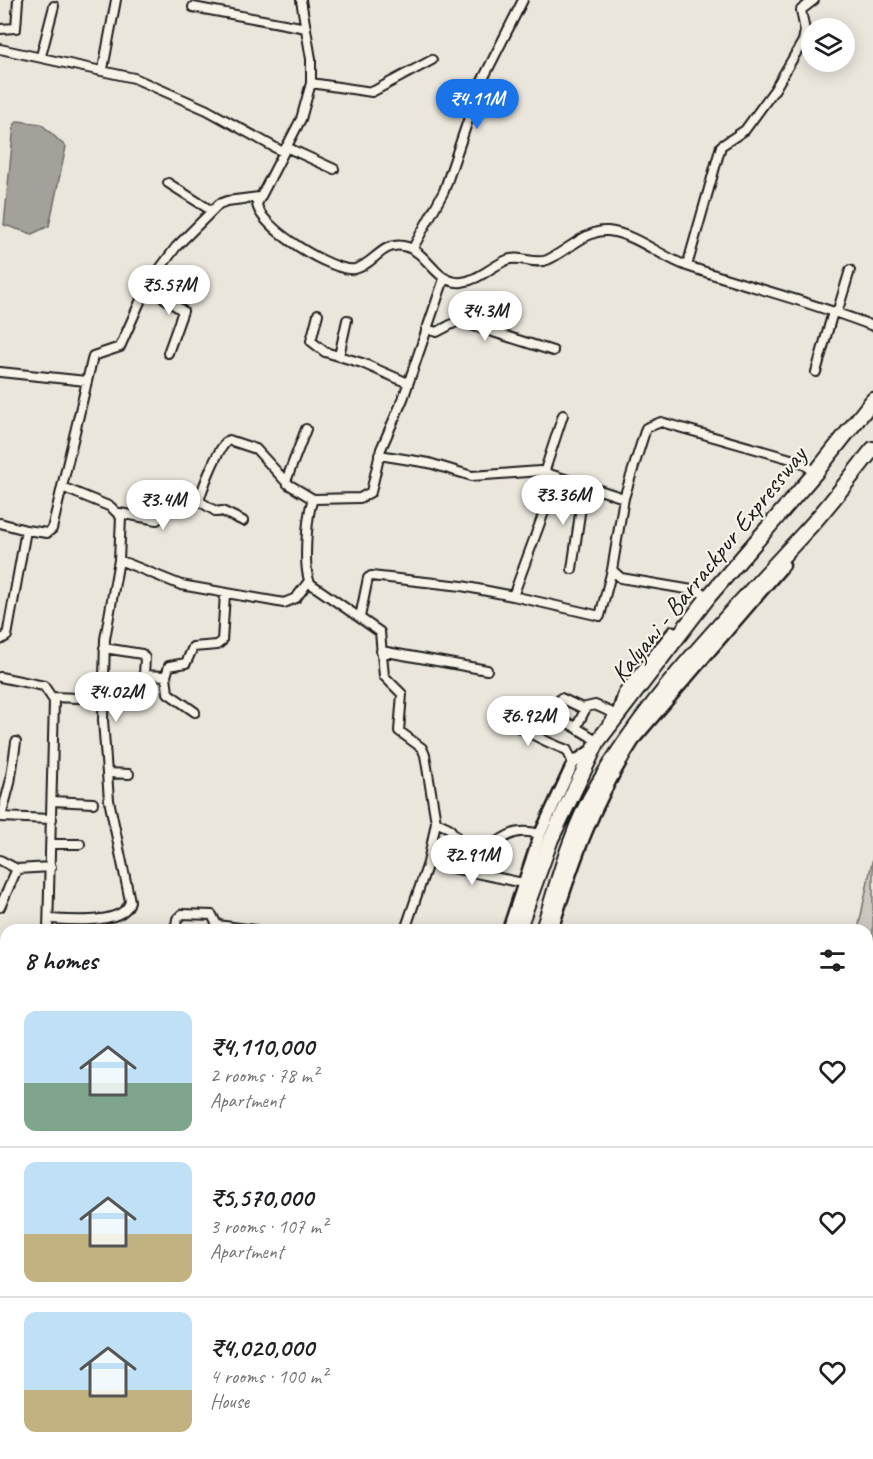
<!DOCTYPE html>
<meta charset="utf-8">
<style>
:root{--surface:#fff;--page:#f2f2f2;--text:#202124;--muted:#757577;--line:#e0e0e0;--accent:#1a73e8}
body{margin:0;font-family:Caveat,sans-serif;background:var(--page);color:var(--text);height:100vh;display:flex;flex-direction:column;font-size:22px;white-space:nowrap}
*{box-sizing:border-box;margin:0}
p{font-size:20px;color:var(--muted)}
.icon{flex:none;width:33px;height:33px;fill:none;stroke:currentColor;stroke-width:2;stroke-linecap:round;stroke-linejoin:round}
.map{position:relative;flex:1;overflow:hidden}
.details{position:absolute;left:0px;top:924px;width:873px;height:536px;display:flex;flex-direction:column;background:var(--surface);border-radius:18px 18px 0 0;box-shadow:0 3px 15px #0003}
.details>*{flex:none}
.tools{position:absolute;left:801px;top:18px;display:grid;gap:12px}
.tools a{display:grid;place-items:center;width:54px;height:54px;border-radius:50%;background:var(--surface);box-shadow:0 3px 15px #0003;font-size:30px}
.price{position:absolute;translate:-50% -51px;padding:0 14px;border-radius:21px;background:#fff;color:#222;font-size:20px;line-height:39px;filter:drop-shadow(0 2px 3px #0008)}
.price::after{content:'';position:absolute;left:50%;top:36px;width:18px;height:14px;margin-left:-9px;background:inherit;clip-path:polygon(0 0,100% 0,50% 100%)}
.price.on{background:var(--accent);color:#fff}
ul{padding:0;list-style:none}
li{display:flex;align-items:center;gap:18px;height:150px;padding:0 24px}
li+li{border-top:2px solid var(--line)}
li span{display:grid;place-items:center;flex:none;width:168px;height:120px;border-radius:12px;color:#555}
li>.icon{margin-inline-start:auto}
span .icon{width:72px;height:72px;fill:#fffc;stroke-width:1}
li b{font-size:26px}
h2{display:flex;justify-content:space-between;align-items:center;height:72px;padding:0 24px;font-size:26px}
.map>svg:first-child{display:block}
</style>
<div class="map">
<svg width="873" height="1459" viewBox="0 0 873 1459">
<rect width="100%" height="100%" fill="#eae6dc"/>
<filter id="ink" filterUnits="userSpaceOnUse"><feTurbulence type="fractalNoise" baseFrequency=".0167" numOctaves="2"/><feDisplacementMap in="SourceGraphic" scale="12" xChannelSelector="R" yChannelSelector="G"/><feConvolveMatrix kernelMatrix="1 2 1 2 8 2 1 2 1" color-interpolation-filters="sRGB"/></filter>
<g filter="url(#ink)">
<path fill="#ccc8c0" stroke="#74726e" stroke-width="1.5" d="M873,857v125h-6v-52h-9z"/>
<path fill="#a3a19a" stroke="#6d6c68" stroke-width="1.5" d="M18,121l23,3 25,23 -17,79 -17,8 -28,-9 10,-100z"/>
<g fill="none" stroke-linecap="round" stroke-linejoin="round">
<g stroke="#1c1c1c" stroke-width="12">
<path id="street" d="M301,0l10,59v24l-10,36 -44,85c2,23 76,69 98,65 18,-4 27,-27 48,-23 25,4 32,39 59,36 17,-2 30,-16 45,-22 12,-5 27,5 40,0 19,-8 40,-31 61,-29 28,3 53,26 79,35 62,21 125,36 186,60
M193,7l113,21
M0,29l16,-1 2,-28
M0,49l134,29 73,32 76,42
M41,56l13,-50
M103,69l13,-69
M311,83l61,9 60,-32
M286,147l48,22
M168,183l44,28
M413,248l31,-57 36,-106 43,-85
M687,266l34,-120 24,-16 30,-41 28,-48 2,-10 -4,-21 13,-10
M147,286l36,25 -15,42
M837,313l13,-43
M318,314l-7,27 14,11 37,11 46,20
M426,329l11,3 21,-11 95,30
M339,356l8,-36
M0,372l86,9
M816,372l17,-60
M379,455l50,8 43,13 68,-5 84,27
M544,473l19,-58
M286,481l20,-52
M120,513l37,7c21,-23 5,-31 43,-22
M243,521l-21,-10 -5,1 -18,-11c4,-14 19,-55 30,-61l27,9 32,35 25,15
M0,523l26,7
M119,560l62,25 103,18 12,-5 13,-17
M572,569l12,-83
M513,596l87,20 12,-46
M709,596l-11,-5 -77,-13 -9,-8 12,-72 22,-70 15,-6 137,39 18,11
M360,617l8,-39 3,-2 91,10 51,10 44,-119
M0,640l7,-4 19,-106 21,3 5,-4 41,-173 27,-9 27,-61 29,-39 43,-43 8,-3 32,-4
M104,648l38,6 3,4 -1,17 22,1 3,-10 17,-3 7,-16 24,-2 5,-4 3,-47
M381,651l106,19
M166,676l2,17 27,19
M0,677l44,9 10,15 -6,229
M53,697l50,2
M561,698l21,10 13,-3 22,10
M497,717c25,11 45,24 70,33l6,13
M560,718l38,23
M577,726l9,-18
M107,773l22,1
M52,801l41,2
M0,817l52,2
M1,817l9,-34 6,-41
M436,822l13,6 18,22c36,2 33,-26 73,-16
M52,844h28
M0,860l17,9
M428,863l95,20
M0,907l17,-38 34,-2
M49,919c19,1 76,7 81,-18l-21,-101 -6,-80 2,-81 14,-79 2,-43 -10,-10 -49,-20
M175,930l2,-11 5,-5 30,1 5,10 38,5
M405,930l23,-67 8,-41 -11,-67 -3,-7 -23,-17 3,-37 -18,-18 -4,-44 -69,-48c-9,-13 -4,-70 2,-85l47,-1 11,-6 10,-43 22,-50 41,-120
M0,1016l6,1
M867,1162l6,-21
M867,1221l6,-1
M0,1260h6
M867,1265l6,-4
M0,1447l6,-10
M75,1454l7,5
M56,1459l4,-5
M140,1459l3,-5
M571,1459l2,-5"/>
</g>
<g stroke="#1c1c1c" stroke-width="15">
<path id="secondary" d="M618,712l6,-19 49,-61
M508,930l32,-96 33,-71 19,-13
M552,930c23,-73 42,-128 84,-193l148,-172
M0,1394l6,2
M232,1454l12,5
M389,1459l2,-5"/>
</g>
<g stroke="#1c1c1c" stroke-width="18">
<path id="highway" d="M518,930l33,-91 47,-98 111,-145 107,-124 57,-72
M543,930c15,-48 28,-101 54,-144 56,-95 133,-172 207,-253 25,-26 46,-56 69,-84
M355,1459l2,-5
M381,1459l2,-5"/>
</g>
<use href="#street" stroke="#f7f3e8" stroke-width="8"/>
<use href="#secondary" stroke="#f7f3e8" stroke-width="10"/>
<use href="#highway" stroke="#f7f3e8" stroke-width="14"/>
</g>
</g>
<g text-anchor="middle" stroke-width="4.5" stroke-linejoin="round" paint-order="stroke">
<g font-size="26" fill="#1c1c1c" stroke="#f7f3e8">
<text transform="translate(708 564) rotate(-51)" y="9">Kalyani - Barrackpur Expressway</text>
</g>
</g>
</svg>
<div class="tools">
<a><svg class="icon" aria-label="layers" viewBox="0 0 24 24"><path d="M12 4l9 5-9 5-9-5zM3 14l9 5 9-5"/></svg></a>
</div>
<b class="price on" style="left:477px;top:130px">₹4.11M</b>
<b class="price" style="left:169px;top:316px">₹5.57M</b>
<b class="price" style="left:485px;top:342px">₹4.3M</b>
<b class="price" style="left:563px;top:526px">₹3.36M</b>
<b class="price" style="left:163px;top:531px">₹3.4M</b>
<b class="price" style="left:116px;top:723px">₹4.02M</b>
<b class="price" style="left:528px;top:747px">₹6.92M</b>
<b class="price" style="left:472px;top:886px">₹2.91M</b>
<section class="details">
<h2>8 homes<svg class="icon" aria-label="filters" viewBox="0 0 24 24"><path d="M4 7h16M4 17h16"/><circle cx="9" cy="7" r="2"/><circle cx="15" cy="17" r="2"/></svg></h2>
<ul>
<li><span style="background:linear-gradient(#bfe0f5 60%,#7fa58c 0)"><svg class="icon" aria-label="home" viewBox="0 0 24 24"><path d="M3 11l9-7 9 7M6 9v11h12V9"/></svg></span><div><b>₹4,110,000</b><p>2 rooms · 78 m²</p><p>Apartment</p></div><svg class="icon" aria-label="heart" viewBox="0 0 24 24"><path d="M12 20l-8-8c-3-5 5-10 8-4 3-6 11-1 8 4z"/></svg></li>
<li><span style="background:linear-gradient(#bfe0f5 60%,#c2b280 0)"><svg class="icon" aria-label="home" viewBox="0 0 24 24"><path d="M3 11l9-7 9 7M6 9v11h12V9"/></svg></span><div><b>₹5,570,000</b><p>3 rooms · 107 m²</p><p>Apartment</p></div><svg class="icon" aria-label="heart" viewBox="0 0 24 24"><path d="M12 20l-8-8c-3-5 5-10 8-4 3-6 11-1 8 4z"/></svg></li>
<li><span style="background:linear-gradient(#bfe0f5 65%,#c2b280 0)"><svg class="icon" aria-label="home" viewBox="0 0 24 24"><path d="M3 11l9-7 9 7M6 9v11h12V9"/></svg></span><div><b>₹4,020,000</b><p>4 rooms · 100 m²</p><p>House</p></div><svg class="icon" aria-label="heart" viewBox="0 0 24 24"><path d="M12 20l-8-8c-3-5 5-10 8-4 3-6 11-1 8 4z"/></svg></li>
</ul>
</section>
</div>
